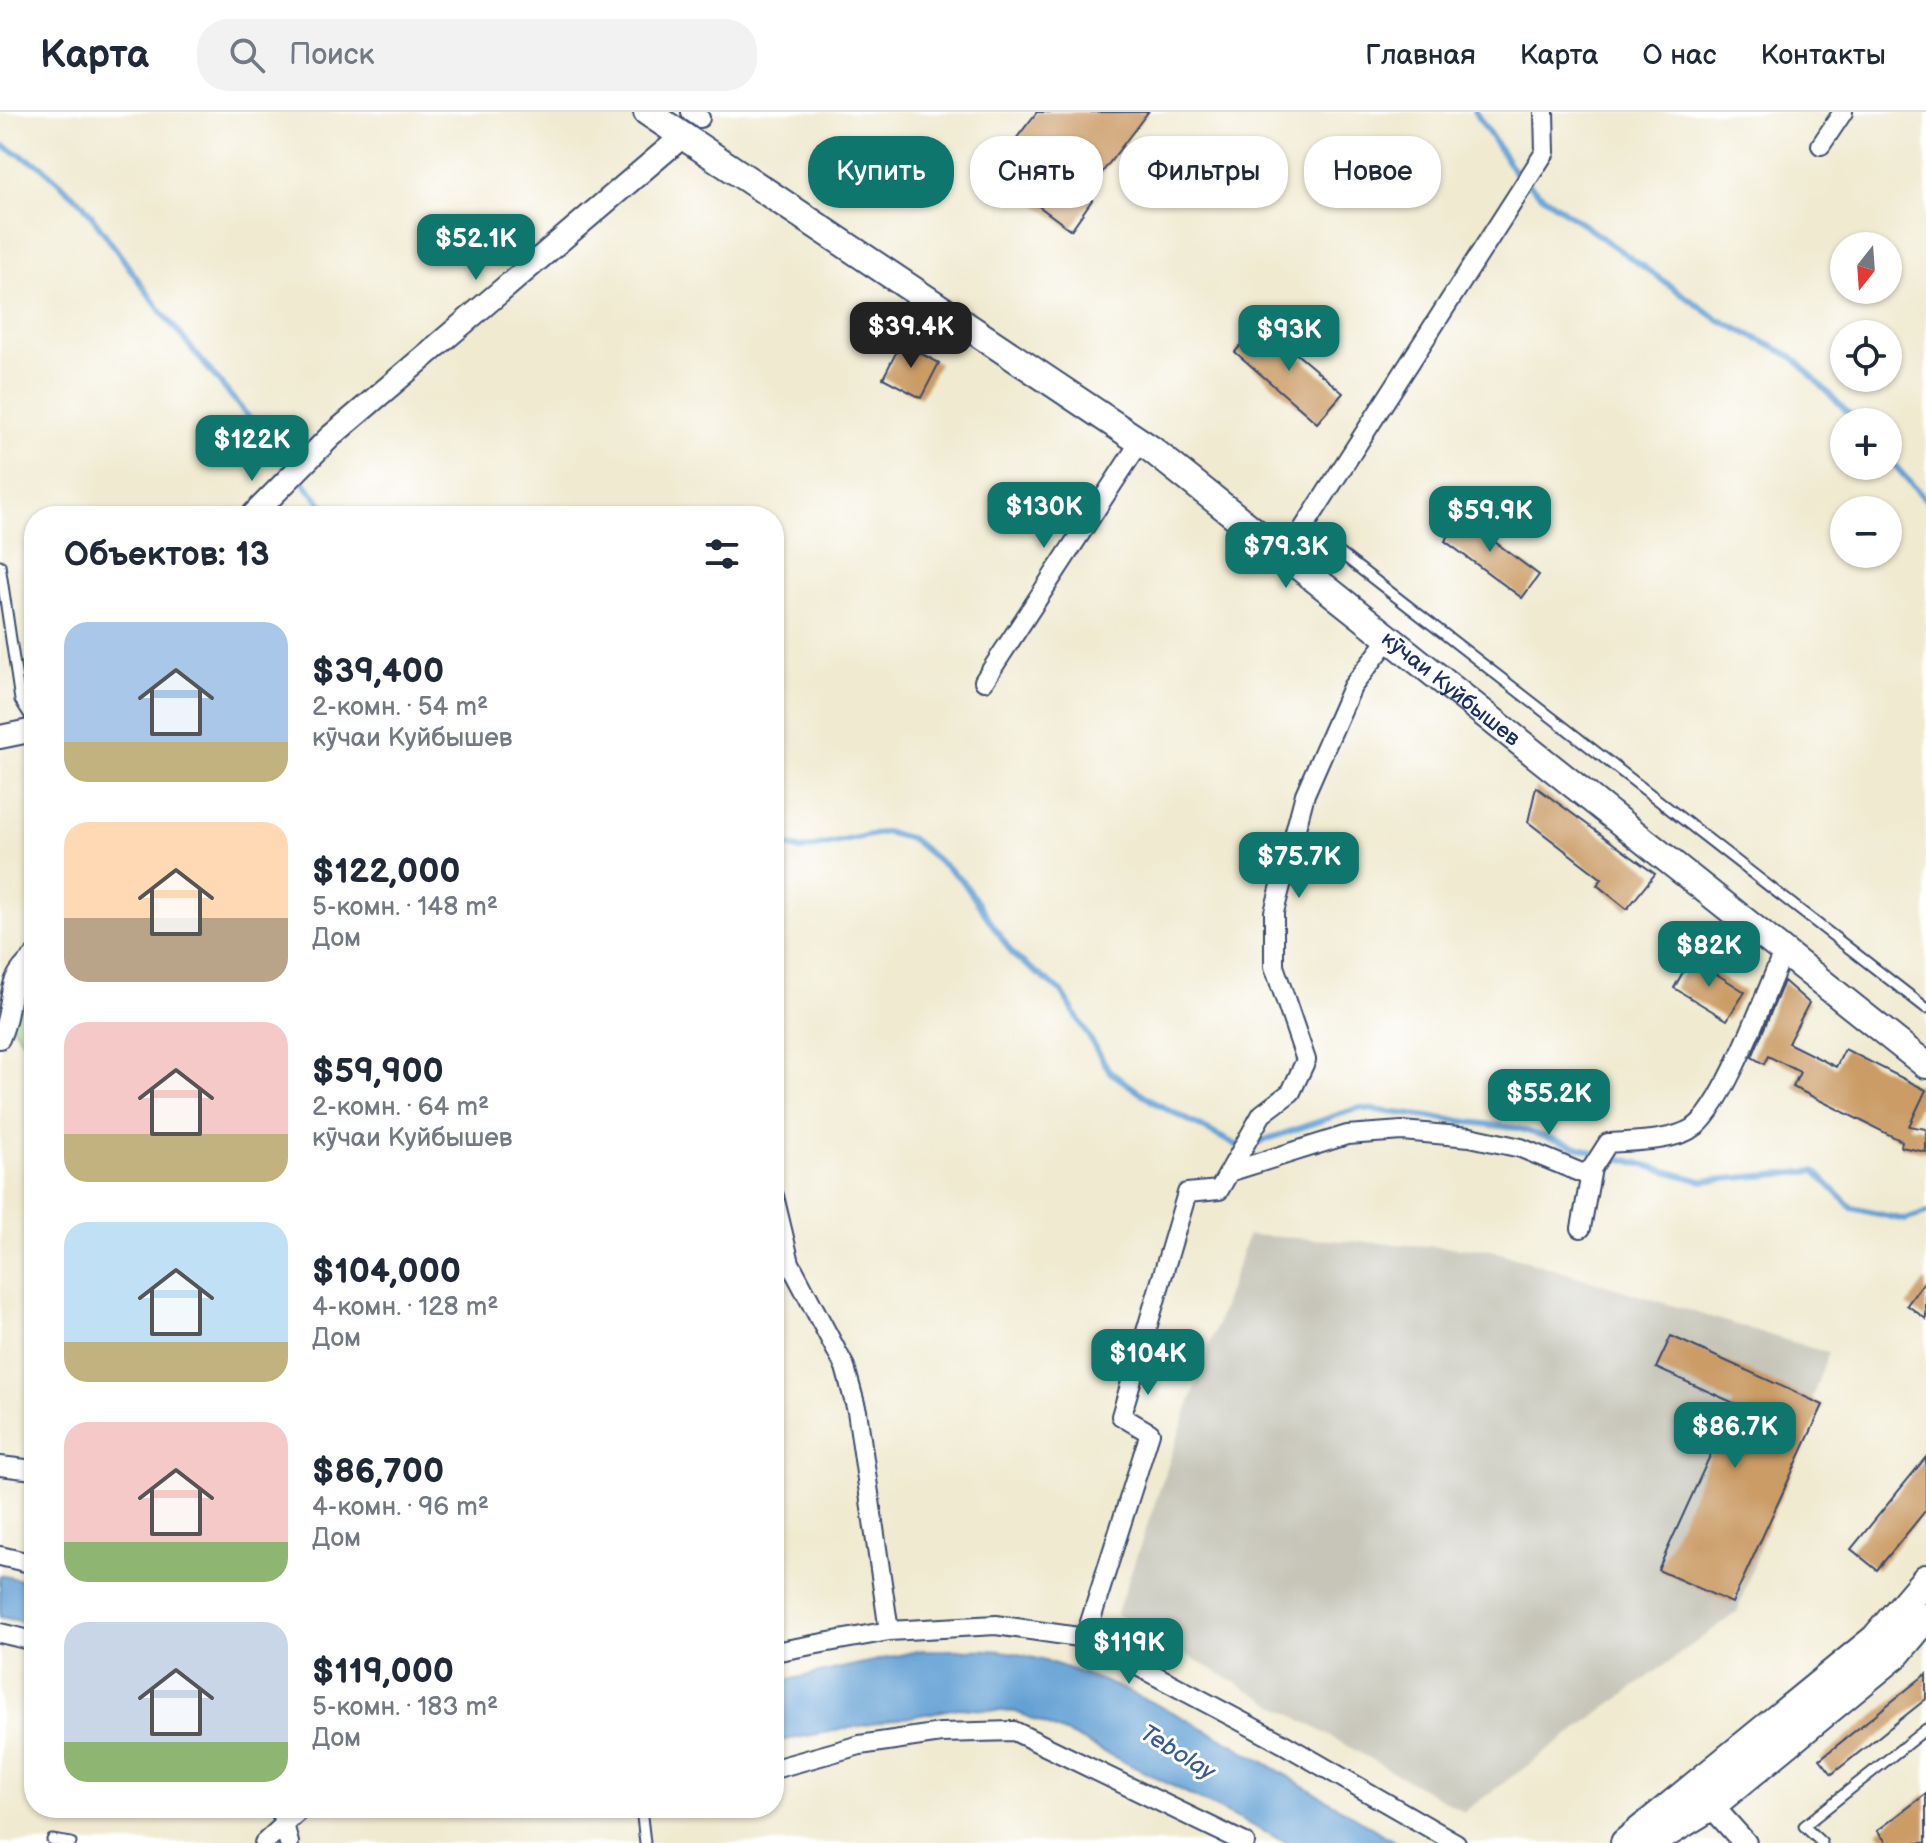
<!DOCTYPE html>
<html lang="ru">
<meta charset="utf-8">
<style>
:root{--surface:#fff;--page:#f2f2f3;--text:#1f2937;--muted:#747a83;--line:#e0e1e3;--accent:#0f766e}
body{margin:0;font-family:"Balsamiq Sans",sans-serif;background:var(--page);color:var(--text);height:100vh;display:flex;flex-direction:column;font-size:30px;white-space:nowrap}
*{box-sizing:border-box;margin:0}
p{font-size:26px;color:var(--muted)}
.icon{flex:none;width:44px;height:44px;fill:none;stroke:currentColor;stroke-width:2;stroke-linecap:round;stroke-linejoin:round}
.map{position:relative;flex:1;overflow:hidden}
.drawer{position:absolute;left:24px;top:394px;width:760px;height:1312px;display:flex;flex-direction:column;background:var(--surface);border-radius:32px;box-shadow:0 2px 6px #0004}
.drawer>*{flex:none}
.guide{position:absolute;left:808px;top:24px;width:760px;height:72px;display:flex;gap:16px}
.needle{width:52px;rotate:197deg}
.tools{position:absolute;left:1830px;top:120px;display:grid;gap:16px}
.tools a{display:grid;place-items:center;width:72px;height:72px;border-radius:50%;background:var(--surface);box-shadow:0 2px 6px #0004;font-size:40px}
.price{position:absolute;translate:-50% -68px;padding:0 18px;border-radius:16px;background:var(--accent);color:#fff;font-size:26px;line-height:52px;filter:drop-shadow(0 2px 4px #0008)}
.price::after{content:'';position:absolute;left:50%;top:48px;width:24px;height:18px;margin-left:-12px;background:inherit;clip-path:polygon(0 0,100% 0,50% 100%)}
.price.on{background:#222;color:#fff}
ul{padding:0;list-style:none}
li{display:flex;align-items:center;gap:24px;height:200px;padding:0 40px}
li span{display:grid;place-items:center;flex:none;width:224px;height:160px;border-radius:24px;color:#555}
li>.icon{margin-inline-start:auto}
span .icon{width:96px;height:96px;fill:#fffc;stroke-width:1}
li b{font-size:34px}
h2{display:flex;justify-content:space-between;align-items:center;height:96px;padding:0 40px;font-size:34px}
.chip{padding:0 28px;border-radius:32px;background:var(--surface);box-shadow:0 2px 6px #0004;font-size:28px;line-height:72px}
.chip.on{background:var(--accent);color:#fff}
header{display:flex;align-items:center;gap:48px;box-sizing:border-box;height:112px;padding:0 40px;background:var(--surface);border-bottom:2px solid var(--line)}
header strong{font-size:38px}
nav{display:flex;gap:44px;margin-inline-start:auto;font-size:28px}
.search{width:560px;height:72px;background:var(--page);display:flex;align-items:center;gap:20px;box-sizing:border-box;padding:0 28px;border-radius:32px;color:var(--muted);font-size:30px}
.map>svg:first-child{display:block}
</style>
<header>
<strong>Карта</strong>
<div class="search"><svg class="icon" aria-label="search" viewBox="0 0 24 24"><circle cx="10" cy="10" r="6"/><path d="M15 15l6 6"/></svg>Поиск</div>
<nav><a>Главная</a><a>Карта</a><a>О нас</a><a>Контакты</a></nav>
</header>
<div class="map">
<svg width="1926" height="1731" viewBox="0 0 1926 1731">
<rect width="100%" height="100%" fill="#fff"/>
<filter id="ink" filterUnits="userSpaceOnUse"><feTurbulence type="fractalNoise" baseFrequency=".0125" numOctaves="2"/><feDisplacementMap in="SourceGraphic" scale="16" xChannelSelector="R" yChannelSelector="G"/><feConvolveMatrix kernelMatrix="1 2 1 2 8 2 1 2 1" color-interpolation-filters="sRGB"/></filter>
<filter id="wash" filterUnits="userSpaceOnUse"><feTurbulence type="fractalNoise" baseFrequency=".006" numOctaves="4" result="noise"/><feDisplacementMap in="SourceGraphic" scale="32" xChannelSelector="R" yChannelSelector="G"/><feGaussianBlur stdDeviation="1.8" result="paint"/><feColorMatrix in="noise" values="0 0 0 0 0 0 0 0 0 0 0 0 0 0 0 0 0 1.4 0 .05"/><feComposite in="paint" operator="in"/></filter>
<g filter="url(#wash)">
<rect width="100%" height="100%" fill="#f0ead0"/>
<path fill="#c6c5b8" d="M1248,1123l243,15 337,103 -91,259 -273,200 -348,-197z"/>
<path fill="#9fd180" stroke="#5d806f" stroke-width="2" d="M34,864v80l-34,-47v-9z"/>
<path fill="#63a0d4" stroke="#3f6899" stroke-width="2" d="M0,1463l34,8v41l-34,-7z
M922,1538c29,1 63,-3 92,3 129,28 270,121 383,190h-110l-215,-107 -56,-24 -58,-4 -184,34v-59z"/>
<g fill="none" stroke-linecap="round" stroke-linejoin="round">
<path stroke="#63a0d4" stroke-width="6" d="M1475,0l41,62 28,23 172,121 77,39 64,65
M0,32l41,22 42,38 77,106 131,159
M1888,346l38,42
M299,365l33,39
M774,730l27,8 84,-18 27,7 50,41 52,76 48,36 48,80 45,31 81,42 17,-1 105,-36 159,20 74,23
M1612,1044l90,25 113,-10 37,37 53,12 21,-7"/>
</g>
<g id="blocks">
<path fill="#cb9c66" d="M1037,0h111l-63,83 7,5 -21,30 -80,-59z
M1260,211l83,70 -26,30 -82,-71z
M901,231l38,20 -18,35 -38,-20z
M1473,392l12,8 -10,15 64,48 -17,23 -77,-57z
M1536,675l119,87 -28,35 -30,-24 5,-6 -74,-57z
M1691,846l54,34 -18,28 -53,-32z
M1784,869l25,22 -21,40 48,24 9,-18 81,41 -17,36 17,3v23l-25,-5 1,-6 -109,-54 7,-15 -32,-16 -4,8 -12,-7z
M1926,1167v40l-19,-14z
M1671,1224l152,69 -91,198 -74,-33 76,-167 -78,-35z
M1926,1345v53l-49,60 -26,-21z
M1926,1562v25l-94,75 -12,-15z
M1926,1682v49h-39l-10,-12z"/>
</g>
</g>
<g filter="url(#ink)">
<use href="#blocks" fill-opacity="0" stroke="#3b4b6f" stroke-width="2"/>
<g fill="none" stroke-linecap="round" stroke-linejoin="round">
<g stroke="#3b4b6f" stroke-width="13">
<path id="service" d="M1305,414l621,482
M0,453l20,135 14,22
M641,1696l4,35
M52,1728l19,3
M1822,1731l-18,-17 122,-97"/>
</g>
<g stroke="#3b4b6f" stroke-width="22">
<path id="minor" d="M691,0l9,6
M1821,33l22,-33
M1285,445l260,-405 -1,-40
M984,569l156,-239
M0,927c18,-42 0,-53 34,-83
M1229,1060l118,-37 55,-4 68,6 51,11 63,26 8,-6 16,-25c28,-2 61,-1 85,-15 30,-17 74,-139 90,-175
M774,1084l16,67 55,104 12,44 32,220
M1581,1116l11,-60
M0,1354l34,4
M0,1444l34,8
M0,1521l34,8
M1085,1526l65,-205 -29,-17 66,-223 32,-3 43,-76 29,-22 15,-32 -32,-94v-54l31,-118 47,-107 37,-48
M774,1540l115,-21 107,-6 89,13 197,105 174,100
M774,1657l86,-24 81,-12 73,-2 231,112
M280,1696l9,35
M264,1731l38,-35"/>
</g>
<g stroke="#3b4b6f" stroke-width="26">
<path id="tertiary" d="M252,404l78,-79 354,-302
M0,625l34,-7
M1701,1682l44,49"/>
</g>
<g stroke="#3b4b6f" stroke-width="30">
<g id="secondary">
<path id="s1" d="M647,0l504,337 775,616"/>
</g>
</g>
<g stroke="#3b4b6f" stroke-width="32">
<path id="primary" d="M1625,1731l250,-204 51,-60
M1650,1731l61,-37 184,-151 31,-37"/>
</g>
<use href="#service" stroke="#fff" stroke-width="9"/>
<use href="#minor" stroke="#fff" stroke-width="18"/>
<use href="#tertiary" stroke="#fff" stroke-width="22"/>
<use href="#secondary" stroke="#fff" stroke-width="26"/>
<use href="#primary" stroke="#fff" stroke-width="28"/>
</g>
</g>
<g text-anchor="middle" stroke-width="6" stroke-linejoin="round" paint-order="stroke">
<g font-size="22" fill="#1b2f5e" stroke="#fff">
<text dy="8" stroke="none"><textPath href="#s1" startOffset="990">кӯчаи Куйбышев</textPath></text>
</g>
<g font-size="24" font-style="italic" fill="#385c8d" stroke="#fff">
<text transform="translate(1178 1640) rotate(32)" y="8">Tebolay</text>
</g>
</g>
</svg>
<div class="tools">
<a><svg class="needle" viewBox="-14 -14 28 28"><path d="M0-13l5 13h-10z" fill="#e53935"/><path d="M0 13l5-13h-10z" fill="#747a83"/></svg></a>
<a><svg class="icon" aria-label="locate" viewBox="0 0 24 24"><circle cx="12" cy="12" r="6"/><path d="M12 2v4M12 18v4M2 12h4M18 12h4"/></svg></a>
<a>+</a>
<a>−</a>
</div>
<b class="price" style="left:476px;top:170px">$52.1K</b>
<b class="price on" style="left:911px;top:258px">$39.4K</b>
<b class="price" style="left:1289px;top:261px">$93K</b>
<b class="price" style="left:252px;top:371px">$122K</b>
<b class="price" style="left:1044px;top:438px">$130K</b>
<b class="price" style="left:1490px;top:442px">$59.9K</b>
<b class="price" style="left:1286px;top:478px">$79.3K</b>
<b class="price" style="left:1299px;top:788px">$75.7K</b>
<b class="price" style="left:1709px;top:877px">$82K</b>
<b class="price" style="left:1549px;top:1025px">$55.2K</b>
<b class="price" style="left:1148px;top:1285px">$104K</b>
<b class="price" style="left:1735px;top:1358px">$86.7K</b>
<b class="price" style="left:1129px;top:1574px">$119K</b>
<div class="guide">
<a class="chip on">Купить</a>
<a class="chip">Снять</a>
<a class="chip">Фильтры</a>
<a class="chip">Новое</a>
</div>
<section class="drawer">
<h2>Объектов: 13<svg class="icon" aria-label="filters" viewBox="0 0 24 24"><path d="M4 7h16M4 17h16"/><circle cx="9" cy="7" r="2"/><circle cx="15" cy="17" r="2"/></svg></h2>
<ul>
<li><span style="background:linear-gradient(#a9c7e8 75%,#c2b280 0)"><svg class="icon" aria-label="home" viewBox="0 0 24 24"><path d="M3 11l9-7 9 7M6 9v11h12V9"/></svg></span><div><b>$39,400</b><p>2-комн. · 54 m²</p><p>кӯчаи Куйбышев</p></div></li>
<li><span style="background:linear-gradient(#ffd9b3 60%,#b9a48a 0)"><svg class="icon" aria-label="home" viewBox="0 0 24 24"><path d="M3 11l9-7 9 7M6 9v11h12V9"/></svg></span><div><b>$122,000</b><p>5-комн. · 148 m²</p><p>Дом</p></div></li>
<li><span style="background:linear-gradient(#f6c9c9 70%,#c2b280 0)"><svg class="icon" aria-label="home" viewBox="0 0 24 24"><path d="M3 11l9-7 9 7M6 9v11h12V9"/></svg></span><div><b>$59,900</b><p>2-комн. · 64 m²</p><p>кӯчаи Куйбышев</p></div></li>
<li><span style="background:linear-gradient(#bfe0f5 75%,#c2b280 0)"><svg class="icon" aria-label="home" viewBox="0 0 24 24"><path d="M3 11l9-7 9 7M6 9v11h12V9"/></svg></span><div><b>$104,000</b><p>4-комн. · 128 m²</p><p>Дом</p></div></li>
<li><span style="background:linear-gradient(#f6c9c9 75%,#8fb573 0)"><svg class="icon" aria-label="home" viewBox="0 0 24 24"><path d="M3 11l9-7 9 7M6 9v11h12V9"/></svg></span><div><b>$86,700</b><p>4-комн. · 96 m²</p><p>Дом</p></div></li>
<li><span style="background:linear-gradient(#c9d6e8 75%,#8fb573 0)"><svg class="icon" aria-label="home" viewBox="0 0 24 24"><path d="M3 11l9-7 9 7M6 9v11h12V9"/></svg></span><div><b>$119,000</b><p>5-комн. · 183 m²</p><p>Дом</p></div></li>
</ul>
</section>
</div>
